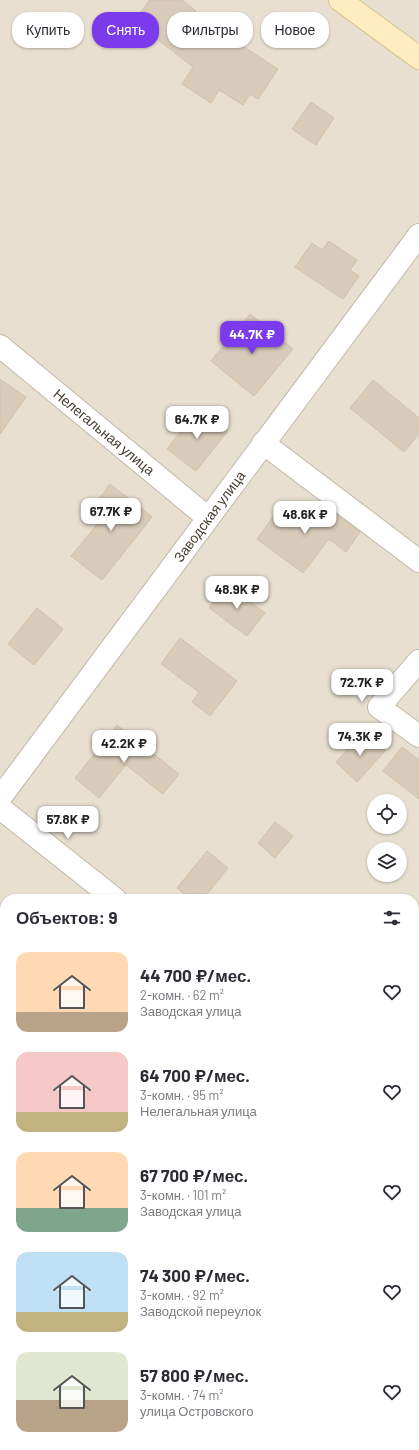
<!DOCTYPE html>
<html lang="ru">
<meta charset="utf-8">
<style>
:root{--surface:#fff;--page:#f2f2f3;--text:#2b2b33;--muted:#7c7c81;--accent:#7c3aed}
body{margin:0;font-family:Barlow,sans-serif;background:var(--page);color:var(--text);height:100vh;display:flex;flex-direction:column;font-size:15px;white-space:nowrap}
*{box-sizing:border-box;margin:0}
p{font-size:13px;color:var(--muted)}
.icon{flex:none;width:22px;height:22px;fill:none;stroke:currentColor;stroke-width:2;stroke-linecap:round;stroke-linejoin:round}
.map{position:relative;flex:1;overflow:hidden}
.sheet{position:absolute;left:0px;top:894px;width:419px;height:556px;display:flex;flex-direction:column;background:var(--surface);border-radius:16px 16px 0 0;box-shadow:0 1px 3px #0004}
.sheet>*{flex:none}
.banner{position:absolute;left:12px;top:12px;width:395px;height:36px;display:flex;gap:8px}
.controls{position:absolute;left:367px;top:794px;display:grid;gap:8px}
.controls a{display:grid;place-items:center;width:40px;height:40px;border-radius:50%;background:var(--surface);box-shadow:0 1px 3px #0004;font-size:20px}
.price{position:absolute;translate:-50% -34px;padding:0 9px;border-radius:8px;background:#fff;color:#222;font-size:13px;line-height:26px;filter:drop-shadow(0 1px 2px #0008)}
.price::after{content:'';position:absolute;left:50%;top:24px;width:12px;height:9px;margin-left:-6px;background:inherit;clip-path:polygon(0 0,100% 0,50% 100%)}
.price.active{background:var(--accent);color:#fff}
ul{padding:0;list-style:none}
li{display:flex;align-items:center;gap:12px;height:100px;padding:0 16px}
li span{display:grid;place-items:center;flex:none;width:112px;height:80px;border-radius:12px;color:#555}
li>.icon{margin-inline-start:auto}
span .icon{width:48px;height:48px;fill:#fffc;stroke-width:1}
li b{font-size:17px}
h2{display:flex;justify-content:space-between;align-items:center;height:48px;padding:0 16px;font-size:17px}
.pill{padding:0 14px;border-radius:16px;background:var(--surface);box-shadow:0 1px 3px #0004;font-size:14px;line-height:36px}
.pill.active{background:var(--accent);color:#fff}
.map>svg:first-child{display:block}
</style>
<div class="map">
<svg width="419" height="1450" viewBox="0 0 419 1450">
<rect width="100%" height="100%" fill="#f3ede2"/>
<path fill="#e8dfd0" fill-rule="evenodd" d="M0,0h419v1450h-419zM374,801h26v26h-26zM374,849h26v26h-26zM5,899h409v546h-409z"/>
<path fill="#d9cbba" stroke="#d1c0a9" d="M150,0h32l14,11 -3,3 85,55 -20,30 -8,-5 -7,11 -24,-15 -8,13 -29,-19 11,-17 -41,-32 -10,12 -18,-14z
M311,102l23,16 -18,27 -24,-16z
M329,241l28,19 -7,10 9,6 -16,23 -48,-32 17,-24 10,7z
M250,314l43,35 -39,47 -43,-35z
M0,379l26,18 -26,37z
M373,380l46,38v16l-15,18 -54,-44z
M201,410l27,21 -32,40 -29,-22 24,-31 2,2z
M110,484l42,33 -50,63 -31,-24 30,-36 -11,-9z
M284,502l28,21 13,-17 35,26 -14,20 -17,-13 -26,34 -46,-34z
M227,584l38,29 -18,23 -38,-28z
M37,608l26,21 -29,36 -26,-21z
M180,638l57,43 -27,35 -18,-14 7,-10 -38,-28z
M117,725l62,49 -16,20 -37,-29 -27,33 -24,-20z
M364,732l21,19 -28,31 -21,-20z
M402,747l17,13v39l-36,-28z
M275,822l18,14 -18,22 -17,-15z
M207,851l21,17 -25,31h-12l-14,-11z"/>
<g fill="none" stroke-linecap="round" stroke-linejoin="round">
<g stroke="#c2b7a7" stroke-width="24">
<g id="minor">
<path id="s1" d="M0,346l208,172"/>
<path d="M263,443l156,118"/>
<path d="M419,661l-40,46 40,29"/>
<path d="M0,808l115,91"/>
<path d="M414,1134l5,4"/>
<path d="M0,1292l5,4"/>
<path d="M193,1445l6,5"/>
</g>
</g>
<g stroke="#c2b7a7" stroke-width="24">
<g id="tertiary">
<path id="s2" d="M0,798l419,-563"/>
</g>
</g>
<g stroke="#dbc38f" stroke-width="24">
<path id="secondary" d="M340,0l79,58"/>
</g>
<use href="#minor" stroke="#fff" stroke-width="22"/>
<use href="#tertiary" stroke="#fff" stroke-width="22"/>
<use href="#secondary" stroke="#ffedc1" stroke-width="22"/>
</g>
<g text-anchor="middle" stroke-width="3" stroke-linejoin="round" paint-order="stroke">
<g font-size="14" fill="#453d32" stroke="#fff">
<text dy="5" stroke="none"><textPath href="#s1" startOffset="135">Нелегальная улица</textPath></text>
<text dy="5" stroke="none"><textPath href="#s2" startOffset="351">Заводская улица</textPath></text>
</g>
</g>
</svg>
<div class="controls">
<a><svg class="icon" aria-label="locate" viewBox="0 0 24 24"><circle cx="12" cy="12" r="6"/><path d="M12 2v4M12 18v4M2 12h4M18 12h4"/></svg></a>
<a><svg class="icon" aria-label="layers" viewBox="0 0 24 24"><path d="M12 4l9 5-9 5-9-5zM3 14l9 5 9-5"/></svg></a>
</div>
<b class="price active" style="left:252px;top:355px">44.7K ₽</b>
<b class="price" style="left:197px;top:440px">64.7K ₽</b>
<b class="price" style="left:111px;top:532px">67.7K ₽</b>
<b class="price" style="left:305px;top:535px">48.6K ₽</b>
<b class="price" style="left:237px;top:610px">48.9K ₽</b>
<b class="price" style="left:362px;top:703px">72.7K ₽</b>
<b class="price" style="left:360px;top:757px">74.3K ₽</b>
<b class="price" style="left:124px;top:764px">42.2K ₽</b>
<b class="price" style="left:68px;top:840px">57.8K ₽</b>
<div class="banner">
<a class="pill">Купить</a>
<a class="pill active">Снять</a>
<a class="pill">Фильтры</a>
<a class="pill">Новое</a>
</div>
<section class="sheet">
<h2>Объектов: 9<svg class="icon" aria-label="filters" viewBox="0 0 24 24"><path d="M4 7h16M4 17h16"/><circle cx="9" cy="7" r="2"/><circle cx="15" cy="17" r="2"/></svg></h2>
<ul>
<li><span style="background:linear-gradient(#ffd9b3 75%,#b9a48a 0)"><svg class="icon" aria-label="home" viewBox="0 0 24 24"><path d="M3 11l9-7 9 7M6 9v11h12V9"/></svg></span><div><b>44 700 ₽/мес.</b><p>2-комн. · 62 m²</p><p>Заводская улица</p></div><svg class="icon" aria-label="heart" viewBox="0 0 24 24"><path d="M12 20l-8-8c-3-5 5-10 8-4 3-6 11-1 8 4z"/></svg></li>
<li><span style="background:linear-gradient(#f6c9c9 75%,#c2b280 0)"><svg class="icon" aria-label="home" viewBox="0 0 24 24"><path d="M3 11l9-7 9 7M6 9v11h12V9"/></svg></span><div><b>64 700 ₽/мес.</b><p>3-комн. · 95 m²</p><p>Нелегальная улица</p></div><svg class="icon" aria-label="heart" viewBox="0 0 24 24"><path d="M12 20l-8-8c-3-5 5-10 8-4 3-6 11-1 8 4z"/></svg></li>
<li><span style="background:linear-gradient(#ffd9b3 70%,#7fa58c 0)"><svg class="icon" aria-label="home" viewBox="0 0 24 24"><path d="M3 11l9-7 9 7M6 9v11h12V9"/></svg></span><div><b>67 700 ₽/мес.</b><p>3-комн. · 101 m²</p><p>Заводская улица</p></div><svg class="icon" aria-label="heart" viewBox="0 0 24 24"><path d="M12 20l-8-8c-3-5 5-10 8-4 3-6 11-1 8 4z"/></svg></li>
<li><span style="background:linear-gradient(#bfe0f5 75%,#c2b280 0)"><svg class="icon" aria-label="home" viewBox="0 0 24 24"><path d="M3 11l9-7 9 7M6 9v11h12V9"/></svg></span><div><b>74 300 ₽/мес.</b><p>3-комн. · 92 m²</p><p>Заводской переулок</p></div><svg class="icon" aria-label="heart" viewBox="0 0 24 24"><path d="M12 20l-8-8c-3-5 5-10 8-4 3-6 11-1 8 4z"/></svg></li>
<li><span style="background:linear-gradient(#dfe7d0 60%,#b9a48a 0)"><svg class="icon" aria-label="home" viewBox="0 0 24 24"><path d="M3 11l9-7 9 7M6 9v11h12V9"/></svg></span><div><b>57 800 ₽/мес.</b><p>3-комн. · 74 m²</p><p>улица Островского</p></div><svg class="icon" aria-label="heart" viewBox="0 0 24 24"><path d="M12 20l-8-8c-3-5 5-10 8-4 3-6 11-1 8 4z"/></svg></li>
</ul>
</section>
</div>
